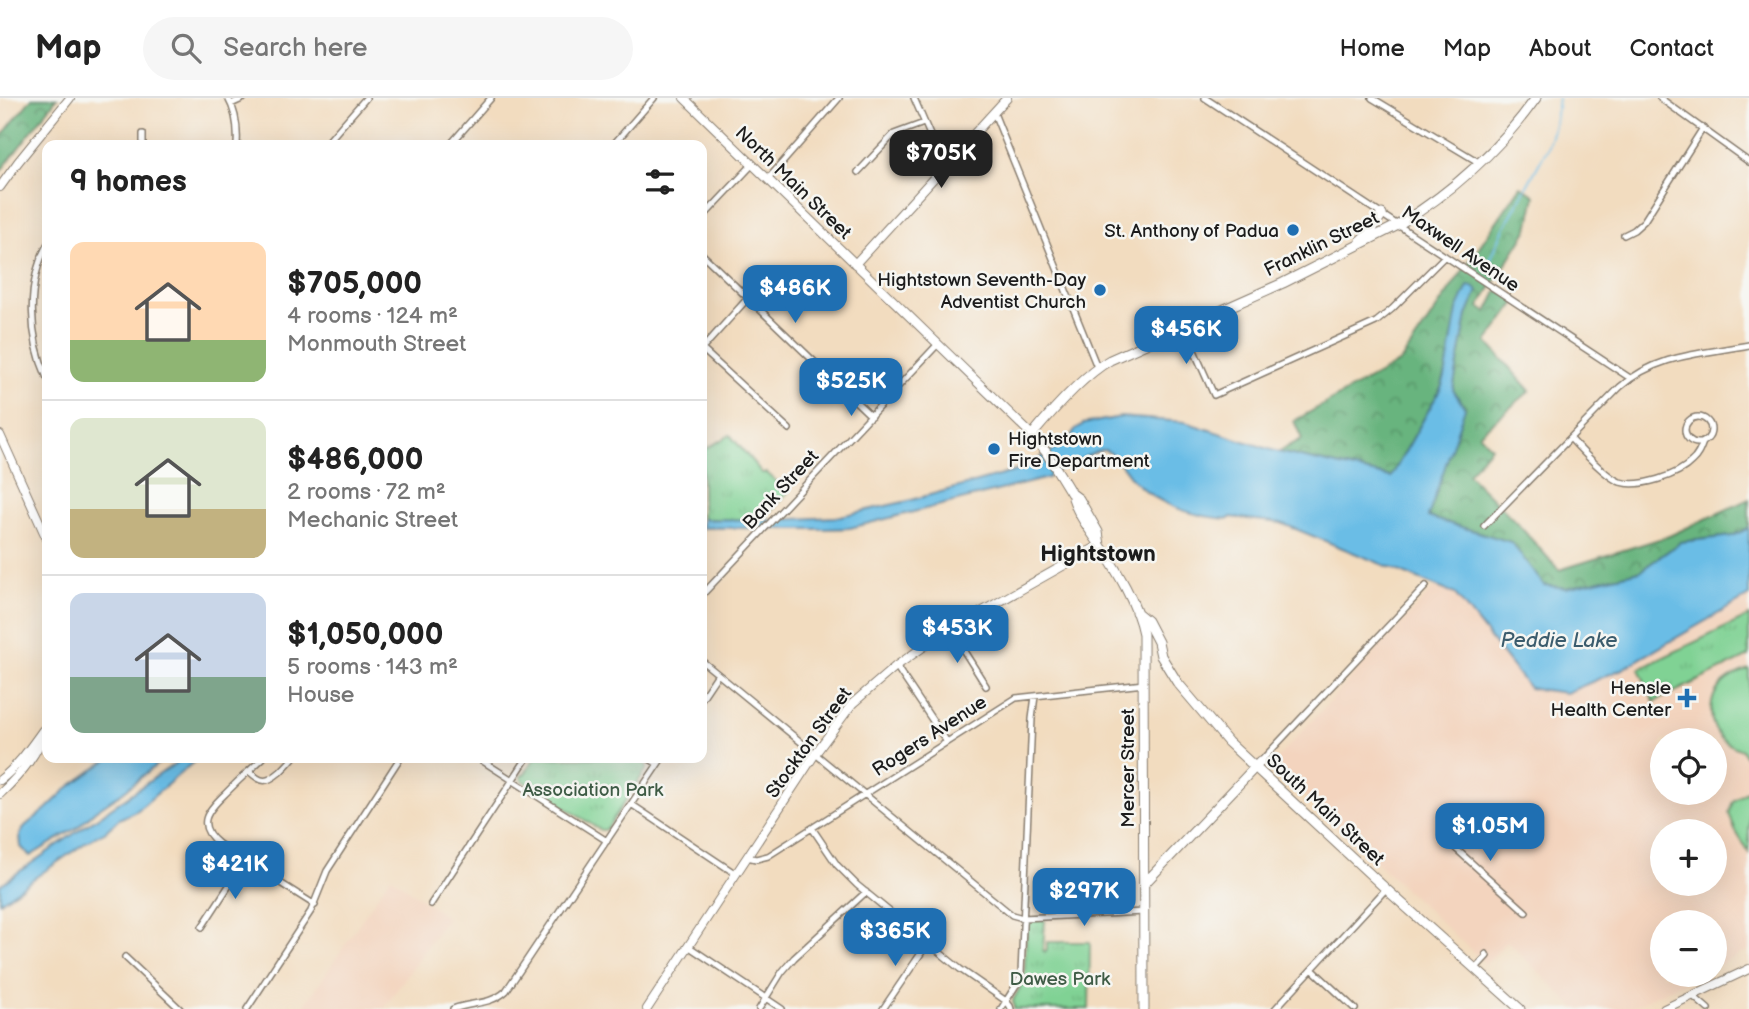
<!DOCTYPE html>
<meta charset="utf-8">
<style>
:root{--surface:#fff;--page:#f6f6f6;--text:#222;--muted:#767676;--line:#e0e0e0;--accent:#1f6fb2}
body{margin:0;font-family:"Balsamiq Sans",sans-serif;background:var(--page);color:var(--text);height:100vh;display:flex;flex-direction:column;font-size:26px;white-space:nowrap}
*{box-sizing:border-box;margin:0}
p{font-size:23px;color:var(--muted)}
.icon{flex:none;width:38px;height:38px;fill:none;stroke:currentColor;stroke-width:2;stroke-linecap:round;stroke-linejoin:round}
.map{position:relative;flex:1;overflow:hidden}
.details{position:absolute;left:42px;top:42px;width:665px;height:623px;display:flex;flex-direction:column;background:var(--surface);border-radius:14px;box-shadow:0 7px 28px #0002}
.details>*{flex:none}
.controls{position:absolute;left:1650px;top:630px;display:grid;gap:14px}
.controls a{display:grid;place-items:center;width:77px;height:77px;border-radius:50%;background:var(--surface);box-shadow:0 7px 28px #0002;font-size:35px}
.price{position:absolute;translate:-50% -60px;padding:0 16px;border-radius:14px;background:var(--accent);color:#fff;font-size:23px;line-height:46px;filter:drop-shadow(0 2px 4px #0008)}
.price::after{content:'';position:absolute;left:50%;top:42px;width:21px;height:16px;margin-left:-10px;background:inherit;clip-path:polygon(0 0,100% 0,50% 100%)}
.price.current{background:#222;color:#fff}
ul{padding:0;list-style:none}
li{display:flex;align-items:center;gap:21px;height:175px;padding:0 28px}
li+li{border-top:2px solid var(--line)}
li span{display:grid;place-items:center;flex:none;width:196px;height:140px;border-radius:14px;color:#555}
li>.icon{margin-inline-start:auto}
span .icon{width:84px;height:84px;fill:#fffc;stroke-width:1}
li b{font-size:30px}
h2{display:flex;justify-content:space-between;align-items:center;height:84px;padding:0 28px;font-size:30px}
header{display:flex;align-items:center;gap:42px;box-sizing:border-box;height:98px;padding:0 35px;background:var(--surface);border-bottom:2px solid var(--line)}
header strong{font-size:33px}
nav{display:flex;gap:38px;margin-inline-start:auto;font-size:24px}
.search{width:490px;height:63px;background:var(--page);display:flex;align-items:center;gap:18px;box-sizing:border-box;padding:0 24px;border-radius:38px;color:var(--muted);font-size:26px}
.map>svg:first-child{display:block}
</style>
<header>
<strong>Map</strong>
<div class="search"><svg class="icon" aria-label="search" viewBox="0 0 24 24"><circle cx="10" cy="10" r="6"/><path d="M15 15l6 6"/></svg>Search here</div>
<nav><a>Home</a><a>Map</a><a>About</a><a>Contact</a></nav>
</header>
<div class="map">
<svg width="1749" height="911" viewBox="0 0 1749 911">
<defs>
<pattern id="forest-crowns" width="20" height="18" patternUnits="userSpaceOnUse" patternTransform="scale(1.75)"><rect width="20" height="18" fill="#68b47e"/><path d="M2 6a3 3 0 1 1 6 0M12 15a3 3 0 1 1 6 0" fill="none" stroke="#559266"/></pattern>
<pattern id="park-tufts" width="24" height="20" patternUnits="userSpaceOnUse" patternTransform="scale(1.75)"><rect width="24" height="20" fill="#80d294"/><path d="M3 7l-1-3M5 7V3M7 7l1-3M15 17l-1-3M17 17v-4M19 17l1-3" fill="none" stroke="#6eb47f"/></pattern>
</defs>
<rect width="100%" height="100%" fill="#f6f6f2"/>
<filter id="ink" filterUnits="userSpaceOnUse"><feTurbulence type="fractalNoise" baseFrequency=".0143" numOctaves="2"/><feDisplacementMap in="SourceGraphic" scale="14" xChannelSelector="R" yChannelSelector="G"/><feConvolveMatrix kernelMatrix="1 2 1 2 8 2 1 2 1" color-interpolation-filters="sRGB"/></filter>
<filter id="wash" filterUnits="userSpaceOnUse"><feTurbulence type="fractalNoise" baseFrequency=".00686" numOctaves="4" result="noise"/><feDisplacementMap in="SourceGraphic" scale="28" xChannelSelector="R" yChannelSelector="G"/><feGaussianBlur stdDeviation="1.57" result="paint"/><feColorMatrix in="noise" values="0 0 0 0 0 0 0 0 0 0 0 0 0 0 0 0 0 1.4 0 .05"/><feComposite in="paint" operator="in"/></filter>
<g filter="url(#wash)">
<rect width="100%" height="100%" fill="#f2dcbf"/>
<path fill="#f3d4be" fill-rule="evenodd" d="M1434,490l21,6 74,94 37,5 56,-24 127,-73v354l-34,17v-45h-53v53h37l-71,34h-52l-69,-68 -21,23 -215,-199zM1662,642h53v53h-53zM1662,733h53v53h-53z
M391,778l56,42 -63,91h-82z"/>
<path fill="#80d294" stroke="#4e7758" stroke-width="2" d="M1749,571v86l-3,2 -4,-7c-7,-3 -13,-5 -19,-10 -15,-14 -16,-40 -2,-55 7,-8 18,-12 28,-16z
M1749,692v63l-14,-23 -6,-17 4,-12z"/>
<path fill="url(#forest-crowns)" stroke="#42684d" stroke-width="2" d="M32,0h25l-57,74v-34z
M1521,88l14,10 -7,33 -49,78 8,5 11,-22 19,11 -30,41 43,49 -51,43 12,13 -23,27 47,47 44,49 110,-34 80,-37v29l-17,8 -51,6 -41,29 -74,17 -22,-2 -33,-44 -83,-25 36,-109 -11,-18 14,-75 10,-24 -3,-4 -33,101 -50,89 -113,-25 24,-13 -8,-18 106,-59z"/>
<path fill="url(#park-tufts)" stroke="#4e7758" stroke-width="2" d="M730,337l32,38h5l21,19 -26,28 -60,-1v-68z
M1749,518v40l-95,46 -15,-33z
M535,660h102l10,8v2l-39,59 -3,3h-5l-78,-50 -1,-4 4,-3z
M1027,822h18l-2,30 2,2 2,-2v-8h43l-1,67h-75l-1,-9 11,-20z"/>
<path fill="#6abde6" stroke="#436c81" stroke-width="2" d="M1468,188l6,1 4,4 -11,24 -14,75 12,18 -37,109 83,25 33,43 22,3 74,-17 41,-29 51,-6 17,-8v68l-127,73 -56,24 -37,-5 -74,-94 -174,-71 -50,-6 -2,2c-34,-2 -70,-13 -95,-38 -8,-8 -19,-29 -30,-31 -7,-1 -43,20 -54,24l-2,4 -198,50c-49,3 -99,-1 -148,0v-9l71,1 63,-3 72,-16 112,-31 50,-30 5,-10 8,-6 38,-7 64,5 93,30 113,25 50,-89 4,-11 12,-67z
M110,660h55l-42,34 -28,19 -17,16 -48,29 -9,-9 -1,-12 5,-9 21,-17 23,-22z
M183,660h15l-60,52 -19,9 -13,12 -18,10 -88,61v-17z"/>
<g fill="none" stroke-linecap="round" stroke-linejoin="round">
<path stroke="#6abde6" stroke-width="2" d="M1486,172l17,-40 44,-81 8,-27 3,-24"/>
</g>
</g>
<g filter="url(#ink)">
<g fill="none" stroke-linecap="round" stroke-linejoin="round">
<g stroke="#877c6e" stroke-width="8">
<path id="street" d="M228,0c8,14 10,32 9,47
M914,0l19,44 15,20
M1205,0l425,280
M1372,0l108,65
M1660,0l89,64
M231,6l13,-6
M994,15l103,254
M143,36v11
M325,47l41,-47
M450,47l41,-47
M613,47l41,-47
M858,74l36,-38 30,-11
M768,81l71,-81
M702,120l50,-53
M1624,137l10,-5 10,-9 59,-93
M47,147c-21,40 -18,92 0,133
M702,156l169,162
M1184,230l30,67 162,-73 16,-13 53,-53
M702,251l87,80
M702,251l46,-51
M1685 332a13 13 0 1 1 26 0a13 13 0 1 1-26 0Z
M1570,340c11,12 36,39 50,44 19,6 58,-6 72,-21 6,-5 8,-11 11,-19
M1484,428l136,-139c37,-33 82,-33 129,-42
M702,497l236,-251
M950,531l36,57
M702,563l310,254 11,3 121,-6
M896,568l51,76
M702,600l16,-24
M263,660l-14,13c13,13 18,12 31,1 5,-5 9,-9 13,-14
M478,660l129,83
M648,660l10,6
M1260,664l166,-176
M249,673c-8,7 -16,15 -24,23 -18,17 -30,31 -6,50l96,61
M631,706l105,70
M1450,714l-8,13 2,13 82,74
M812,730l25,37 20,20 103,84 46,32 4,5 1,3
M747,759l9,2 12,-3 248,-158 128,-14
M431,806l96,-146
M202,829l43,-66
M688,848l94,63
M125,859l55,52
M1312,871l43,40
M1475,871l12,-13 -1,-2
M1693,898l15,13
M247,911l64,-98 16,-40 73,-113
M453,911c18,-7 38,-4 53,-18l156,-233
M759,911l23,-37 12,-14 72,-66
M883,911l45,-66
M1001,911l19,-30 1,-6 11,-254 3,-23
M1275,911l111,-120"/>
</g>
<g stroke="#877c6e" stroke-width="10">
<path id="secondary" d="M684,0l348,337
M0,89l18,-25 52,-64
M855,166l152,-166
M0,337l47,104
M0,682c18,-14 30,-32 43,-50
M0,696c21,-20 38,-40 47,-68
M647,911l168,-255 37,-50 44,-38 46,-32 158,-89
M1664,911l85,-40"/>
</g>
<g stroke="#877c6e" stroke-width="11">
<path id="primary" d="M1361,142l12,-12 9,-14
M1073,400c5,17 17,32 27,47 17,26 37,58 43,89l1,375
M1100,447l-2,-13 -19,-33 -8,-6 -25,-41 -14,-17c19,-23 52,-60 78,-75l173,-77 115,-58c54,-33 101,-75 138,-127
M1136,514l11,9 11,21 3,14 16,26 51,60 158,147 134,120
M1145,785l115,-121"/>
</g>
<use href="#street" stroke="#fff" stroke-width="5"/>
<use href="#secondary" stroke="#fff" stroke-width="8"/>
<use href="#primary" stroke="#fff" stroke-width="9"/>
</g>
</g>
<g fill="#1f6fb2" stroke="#f6f6f2" stroke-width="2.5">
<circle cx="1293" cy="132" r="7"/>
<circle cx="1100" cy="192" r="7"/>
<circle cx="994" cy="351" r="7"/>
<path d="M1683.5 589.5h7v7h7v7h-7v7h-7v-7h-7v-7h7z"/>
</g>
<g text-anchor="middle" stroke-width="5" stroke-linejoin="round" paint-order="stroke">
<g font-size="19" fill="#1c1c1c" stroke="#f6f6f2">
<text transform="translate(794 84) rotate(44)" y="7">North Main Street</text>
<text transform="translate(1321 145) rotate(-26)" y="7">Franklin Street</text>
<text transform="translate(1461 150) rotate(34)" y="7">Maxwell Avenue</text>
<text transform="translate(780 391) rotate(-47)" y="7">Bank Street</text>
<text transform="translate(929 637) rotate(-33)" y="7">Rogers Avenue</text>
<text transform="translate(808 644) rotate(-54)" y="7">Stockton Street</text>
<text transform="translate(1127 670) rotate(-90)" y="7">Mercer Street</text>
<text transform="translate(1326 711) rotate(43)" y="7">South Main Street</text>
</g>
<g font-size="19" fill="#1c1c1c" stroke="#f6f6f2" text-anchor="end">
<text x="1279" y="139">St. Anthony of Padua</text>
<text x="1086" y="188">Hightstown Seventh-Day<tspan x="1086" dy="22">Adventist Church</tspan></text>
<text x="1008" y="347" text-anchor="start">Hightstown<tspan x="1008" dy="22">Fire Department</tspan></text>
<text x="1671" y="596">Hensle<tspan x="1671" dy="22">Health Center</tspan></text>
</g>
<g font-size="19" fill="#3f5c46" stroke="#f6f6f2">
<text x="593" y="698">Association Park</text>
<text x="1060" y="887">Dawes Park</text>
</g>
<g font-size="21" font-style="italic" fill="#3b5c6d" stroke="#f6f6f2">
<text x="1559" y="549">Peddie Lake</text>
</g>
<g font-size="23" font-weight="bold" fill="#1c1c1c" stroke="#f6f6f2">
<text x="1098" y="463">Hightstown</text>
</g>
</g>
</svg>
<div class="controls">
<a><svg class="icon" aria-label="locate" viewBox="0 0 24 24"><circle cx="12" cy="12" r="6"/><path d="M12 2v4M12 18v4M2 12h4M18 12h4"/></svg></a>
<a>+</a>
<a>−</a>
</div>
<b class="price current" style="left:941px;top:92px">$705K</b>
<b class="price" style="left:795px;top:227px">$486K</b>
<b class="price" style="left:1186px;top:268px">$456K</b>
<b class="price" style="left:851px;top:320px">$525K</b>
<b class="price" style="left:957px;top:567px">$453K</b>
<b class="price" style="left:1490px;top:765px">$1.05M</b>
<b class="price" style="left:235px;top:803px">$421K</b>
<b class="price" style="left:1084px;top:830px">$297K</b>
<b class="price" style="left:895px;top:870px">$365K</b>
<section class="details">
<h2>9 homes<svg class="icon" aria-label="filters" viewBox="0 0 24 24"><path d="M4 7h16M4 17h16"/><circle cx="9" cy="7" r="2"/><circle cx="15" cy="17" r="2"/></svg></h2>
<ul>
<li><span style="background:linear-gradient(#ffd9b3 70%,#8fb573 0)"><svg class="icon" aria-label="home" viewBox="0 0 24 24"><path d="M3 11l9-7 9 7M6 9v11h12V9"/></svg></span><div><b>$705,000</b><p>4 rooms · 124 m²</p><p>Monmouth Street</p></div></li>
<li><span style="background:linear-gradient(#dfe7d0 65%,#c2b280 0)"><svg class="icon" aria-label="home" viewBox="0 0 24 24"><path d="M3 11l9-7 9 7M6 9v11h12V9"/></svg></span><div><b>$486,000</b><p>2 rooms · 72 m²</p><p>Mechanic Street</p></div></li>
<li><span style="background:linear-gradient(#c9d6e8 60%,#7fa58c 0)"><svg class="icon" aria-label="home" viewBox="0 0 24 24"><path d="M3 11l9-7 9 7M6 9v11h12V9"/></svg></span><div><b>$1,050,000</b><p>5 rooms · 143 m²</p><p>House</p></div></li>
</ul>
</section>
</div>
